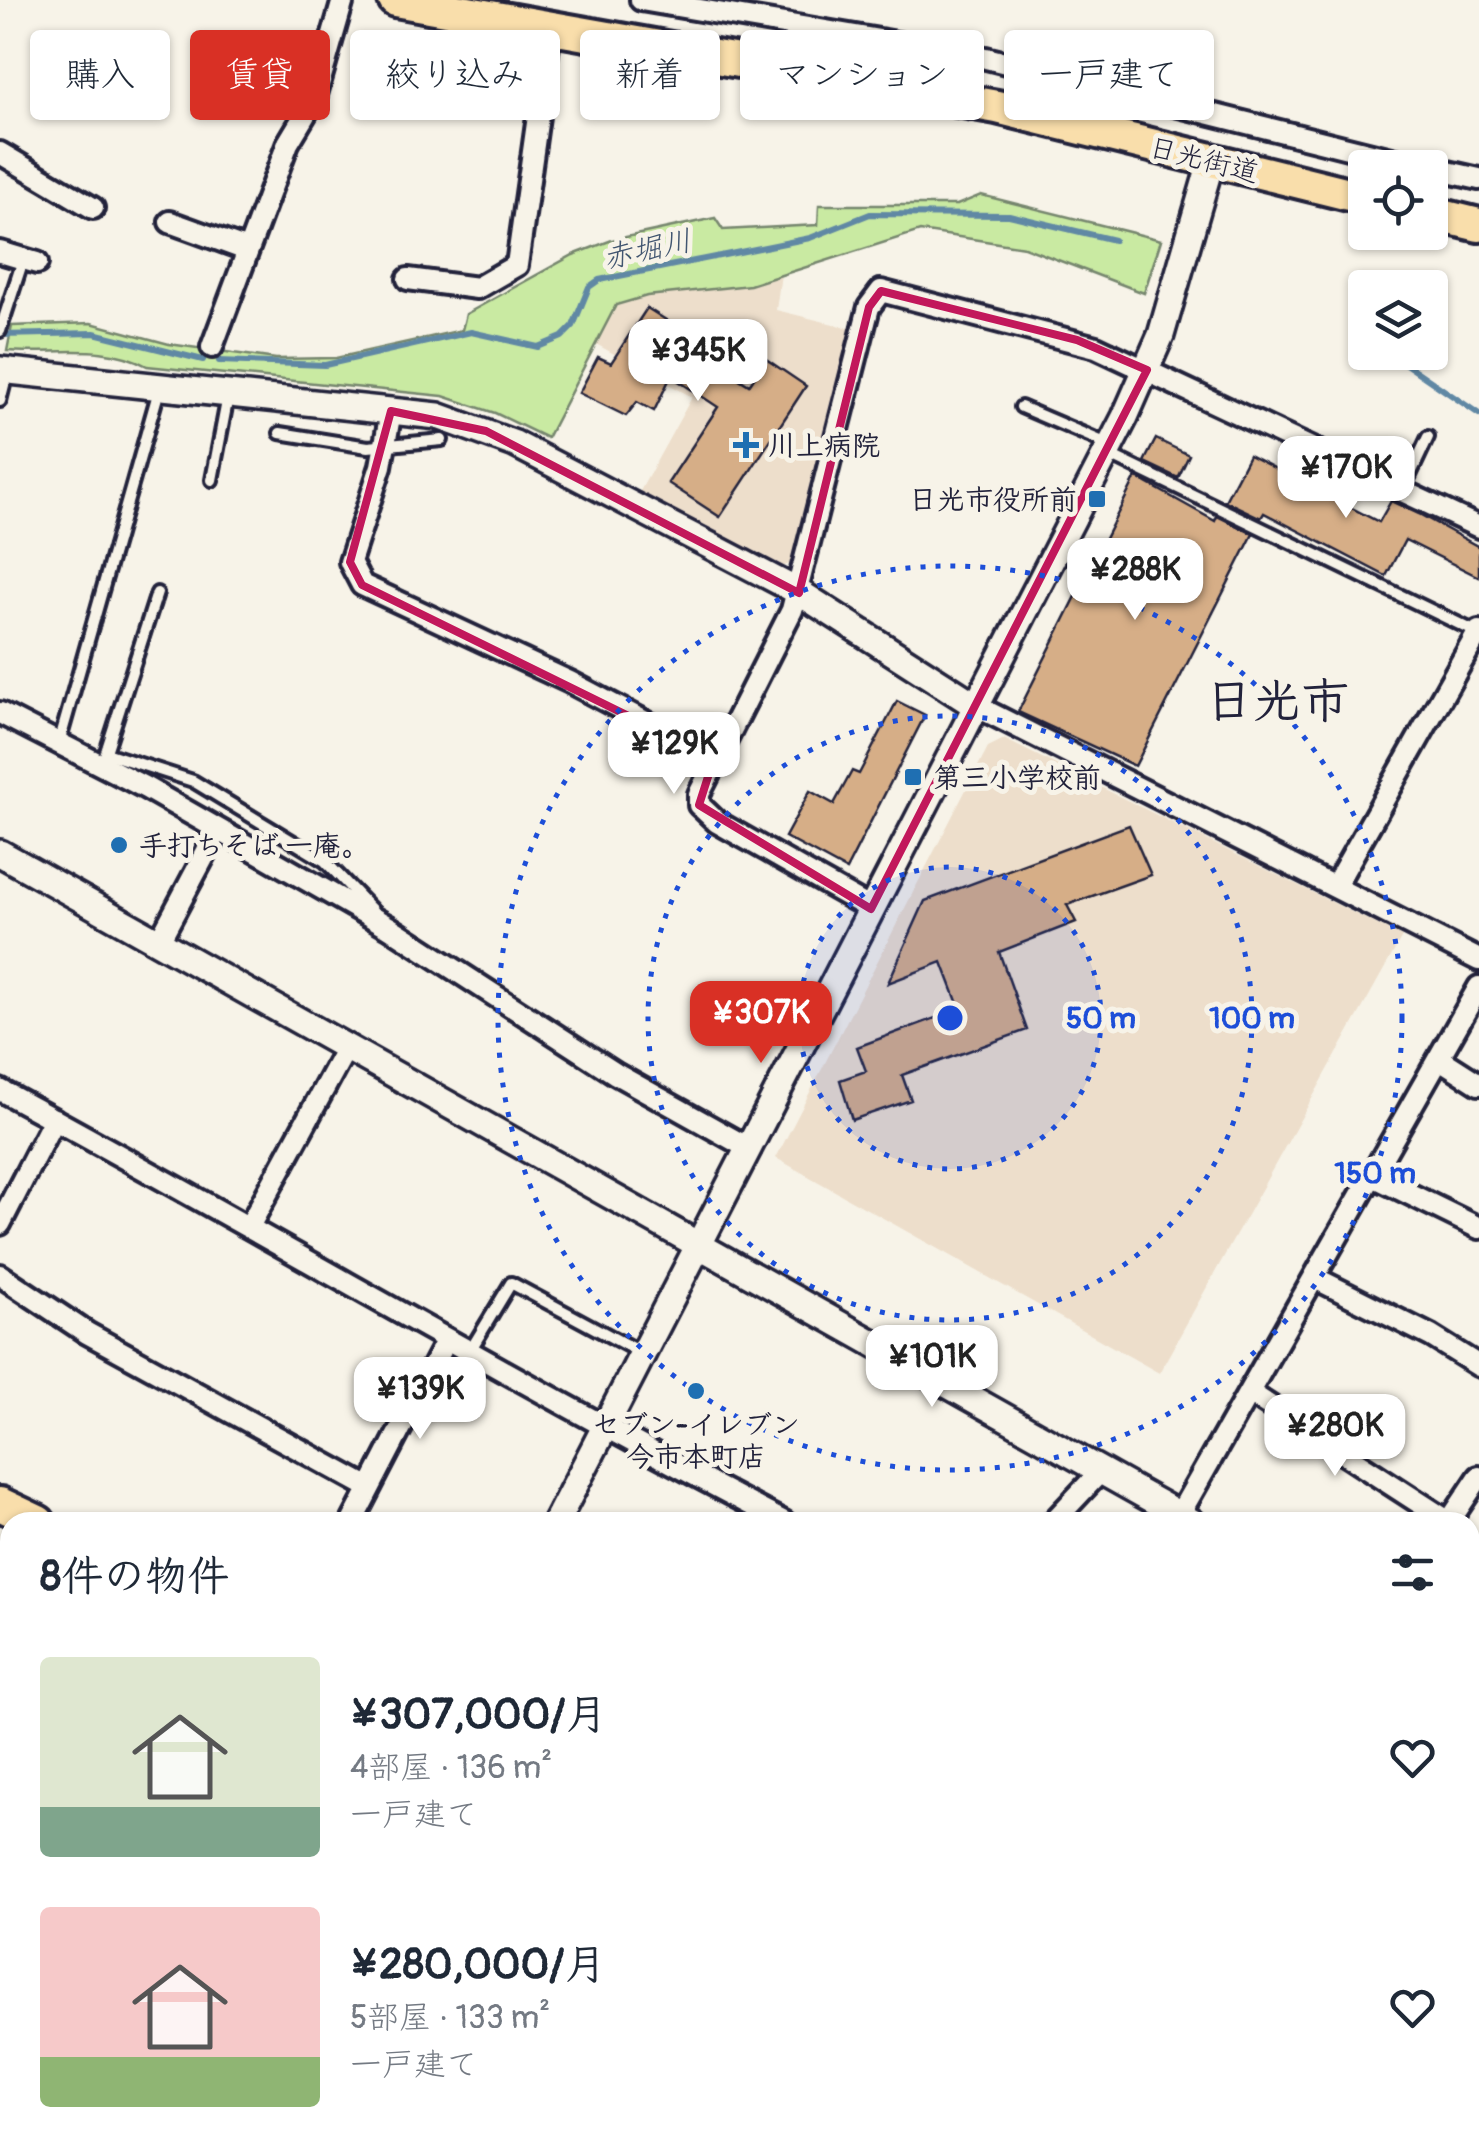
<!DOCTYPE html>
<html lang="ja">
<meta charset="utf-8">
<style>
:root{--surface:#fff;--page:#f6f6f7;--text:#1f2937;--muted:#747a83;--accent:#d93025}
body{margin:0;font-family:Pangolin,"Klee One",sans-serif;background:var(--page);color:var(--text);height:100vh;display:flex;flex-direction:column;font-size:38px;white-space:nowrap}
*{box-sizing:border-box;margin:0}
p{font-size:32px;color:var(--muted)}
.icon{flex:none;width:55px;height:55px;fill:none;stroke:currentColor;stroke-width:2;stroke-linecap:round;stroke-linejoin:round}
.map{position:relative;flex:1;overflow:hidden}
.drawer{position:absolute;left:0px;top:1512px;width:1480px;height:642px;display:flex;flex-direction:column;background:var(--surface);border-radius:30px 30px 0 0;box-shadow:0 2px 8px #0004}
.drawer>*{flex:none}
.guide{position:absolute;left:30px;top:30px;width:1420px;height:90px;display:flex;gap:20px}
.controls{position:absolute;left:1348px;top:150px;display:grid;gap:20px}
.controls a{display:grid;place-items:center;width:100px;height:100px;border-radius:10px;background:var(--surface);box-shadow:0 2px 8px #0004;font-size:50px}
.price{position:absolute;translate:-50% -85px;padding:0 22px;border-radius:20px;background:#fff;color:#222;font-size:32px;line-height:65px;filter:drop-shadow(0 2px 5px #0008)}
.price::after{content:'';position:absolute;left:50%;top:60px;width:30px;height:22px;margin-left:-15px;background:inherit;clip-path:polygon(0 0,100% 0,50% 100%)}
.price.on{background:var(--accent);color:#fff}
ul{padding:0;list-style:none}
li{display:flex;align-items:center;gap:30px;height:250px;padding:0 40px}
li span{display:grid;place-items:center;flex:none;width:280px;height:200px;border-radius:10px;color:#555}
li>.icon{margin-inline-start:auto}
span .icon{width:120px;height:120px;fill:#fffc;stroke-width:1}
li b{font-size:42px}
h2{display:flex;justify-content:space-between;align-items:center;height:120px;padding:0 40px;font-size:42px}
.chip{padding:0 35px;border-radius:10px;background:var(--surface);box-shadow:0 2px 8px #0004;font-size:35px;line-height:90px}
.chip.on{background:var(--accent);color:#fff}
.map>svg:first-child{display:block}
</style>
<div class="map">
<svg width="1479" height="2154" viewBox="0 0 1479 2154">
<rect width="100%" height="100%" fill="#f7f3e8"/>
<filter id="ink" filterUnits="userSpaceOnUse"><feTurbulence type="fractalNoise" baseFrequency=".01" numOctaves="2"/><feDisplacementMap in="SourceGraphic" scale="20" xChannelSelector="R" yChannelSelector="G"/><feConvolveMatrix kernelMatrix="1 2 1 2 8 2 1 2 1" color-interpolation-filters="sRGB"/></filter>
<g filter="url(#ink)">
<path fill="#eddecb" d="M781,274l-5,36 78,19 -55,231 -17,7 -143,-74 53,-96 -96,-53 19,-39 32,-9 103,-11z
M1004,739l398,198 -243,436 -383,-215 212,-411z
M0,1602l10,7v369l-10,-5z"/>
<path fill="#c9eaa2" stroke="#76866e" stroke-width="2.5" d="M981,195l180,45 -17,53 -120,-46 -104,-16 -170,54 -103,11 -31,9 -69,133 -52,-25 -52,-17 -296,-30c-42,-24 -93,-11 -140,-15l5,-25 79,-3 78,21 107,15 60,-1 126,-28 4,-16 107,-59 39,-15 103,-22 8,12 95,-5 1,-20h138z"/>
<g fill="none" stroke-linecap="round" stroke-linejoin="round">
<path stroke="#6088a4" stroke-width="6" d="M0,335l94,-2 109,27
M1394,356l85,58
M219,361l106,4 146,-33 67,15 24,-10 11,-11 16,-39 10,-7 211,-42 60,-24 139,1 105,25"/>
</g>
<path fill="#d6ae87" stroke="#22223b" stroke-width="2.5" d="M647,308l76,48 -6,9 32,20 17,-26 40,27 -86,131 -52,-34 50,-76 -47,-31 -17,35 -17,-9 -11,14 -47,-23 19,-36 13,6z
M1156,439l33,16 -11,23 -34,-16z
M1249,455l130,67 12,-21 28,13 60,33v30l-74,-37 -19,36 -122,-63 -3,5 -36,-17z
M1136,477l79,44 2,-5 36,18 -118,232 -117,-54z
M897,701l28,14 -79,155 -61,-33 25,-46 24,13 18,-33 7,3z
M1129,825l22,50 -84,30 9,17 -77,30 28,78 -125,45 9,25 -59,20 -12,-40 26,-9 -9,-24 103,-38 -18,-47 -54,21 37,-82z"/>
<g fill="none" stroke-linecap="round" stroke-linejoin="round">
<g stroke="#22223b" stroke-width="18">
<path id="service" d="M0,331l23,-71
M0,401l7,-28
M1021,407l89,38
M280,433l88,14 74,-7
M1108,454l370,179
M212,480l16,-84
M1403,490l25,-53
M59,743l100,-353
M106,753l87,28 132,80 47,49
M104,758l53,-165
M468,1354l43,-71 132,71"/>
</g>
<g stroke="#22223b" stroke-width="28">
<path id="minor" d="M641,0l345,58 442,110
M0,153l93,55
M1430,168l49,11
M170,222l77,28
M0,252l37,11
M408,279l69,9 40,-23 33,-234
M212,347l76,-204 27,-45 28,-98
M391,411l-10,55 -31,96 12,23 208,97 144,76
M978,707l501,253
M0,713l146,75 243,139 227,147 134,75
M1335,886l144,-255
M871,909l-154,-87 -18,-17v-11l93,-184 77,-303 12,-16 215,56 383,180
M158,943l60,-113
M1440,1059l39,25
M0,1090c263,142 519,295 784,432
M1375,1177l104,51
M0,1224l54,-105
M250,1225l96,-177
M0,1275l87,58 281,154
M1315,1278l116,58 48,30
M1250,1393l199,129
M1179,1515l300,-528
M352,1522l94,-181
M1053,1522l46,-49
M1449,1522l30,-45
M1470,1730l9,-13
M1470,1923l9,5
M1470,1967l9,-2
M0,1999l10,2
M475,2145l2,9
M20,2154l5,-9
M905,2154l1,-9
M1292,2154l22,-9"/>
</g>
<g stroke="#22223b" stroke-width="32">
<path id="tertiary" d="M0,370l438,46 77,28 282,147 181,116
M0,853l1192,669
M556,1522l569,-1105 36,-82 50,-173
M1470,1676l9,5"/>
</g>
<g stroke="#22223b" stroke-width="40">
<path id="trunk" d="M395,0l602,107 368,91
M1430,213l49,12
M0,1504l38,18
M496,2145l3,9"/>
</g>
<use href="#service" stroke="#f7f3e8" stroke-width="10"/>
<use href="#minor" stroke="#f7f3e8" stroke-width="20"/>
<use href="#tertiary" stroke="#f7f3e8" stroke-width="25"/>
<use href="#trunk" stroke="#f9deab" stroke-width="32"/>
<path stroke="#22223b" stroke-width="6" d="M0,1547l10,6
M656,2145l7,9"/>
</g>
</g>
<path fill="none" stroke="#c2185b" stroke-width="8" stroke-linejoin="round" d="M881,291l196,49 70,30 -276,539 -172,-104 15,-47 -352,-173 -12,-23 41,-151 95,20 313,162 70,-286z"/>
<circle cx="950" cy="1018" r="151" fill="#1d4ed8" fill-opacity=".12"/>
<g fill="none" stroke="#1d4ed8" stroke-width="5" stroke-dasharray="5 10">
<circle cx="950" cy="1018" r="151"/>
<circle cx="950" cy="1018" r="302"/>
<circle cx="950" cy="1018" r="452"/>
</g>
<g fill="#1f6fb2" stroke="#f7f3e8" stroke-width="4">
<path d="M741 430h10v10h10v10h-10v10h-10v-10h-10v-10h10z"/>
<rect x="1087" y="489" width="20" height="20" rx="5"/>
<rect x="903" y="767" width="20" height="20" rx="5"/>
<circle cx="119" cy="845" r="10"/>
<circle cx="696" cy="1391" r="10"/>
</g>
<g text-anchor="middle" stroke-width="10" stroke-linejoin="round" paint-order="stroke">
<g font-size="28" fill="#22223b" stroke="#f7f3e8">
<text transform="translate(1204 159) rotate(14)" y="10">日光街道</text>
</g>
<g font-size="28" font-weight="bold" fill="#22223b" stroke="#f7f3e8" text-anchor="start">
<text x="768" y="455">川上病院</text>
<text x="1077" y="509" text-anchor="end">日光市役所前</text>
<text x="933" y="787">第三小学校前</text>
<text x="139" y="855">手打ちそば 一庵。</text>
<text x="696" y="1434" text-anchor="middle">セブン-イレブン<tspan x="696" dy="32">今市本町店</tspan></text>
</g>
<g font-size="30" font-style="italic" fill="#415570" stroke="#f7f3e8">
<text transform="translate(647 249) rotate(-12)" y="10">赤堀川</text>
</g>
<g font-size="48" font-weight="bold" fill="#22223b" stroke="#f7f3e8">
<text x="1277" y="717">日光市</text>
</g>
</g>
<circle cx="950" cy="1018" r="15" fill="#1d4ed8" stroke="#f7f3e8" stroke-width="5"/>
<g font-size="30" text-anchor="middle" font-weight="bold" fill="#1d4ed8" stroke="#f7f3e8" stroke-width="10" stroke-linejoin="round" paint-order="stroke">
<text x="1101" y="1028">50 m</text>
<text x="1252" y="1028">100 m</text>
<text x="1375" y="1183">150 m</text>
</g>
</svg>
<div class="controls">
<a><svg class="icon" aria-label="locate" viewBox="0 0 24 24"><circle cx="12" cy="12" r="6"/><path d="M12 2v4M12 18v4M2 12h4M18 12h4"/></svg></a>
<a><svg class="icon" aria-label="layers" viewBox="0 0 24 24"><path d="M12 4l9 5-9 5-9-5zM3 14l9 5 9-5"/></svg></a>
</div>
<b class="price" style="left:698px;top:404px">¥345K</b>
<b class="price" style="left:1346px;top:521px">¥170K</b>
<b class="price" style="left:1135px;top:623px">¥288K</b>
<b class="price" style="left:674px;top:797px">¥129K</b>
<b class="price on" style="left:761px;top:1066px">¥307K</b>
<b class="price" style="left:932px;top:1410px">¥101K</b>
<b class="price" style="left:420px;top:1442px">¥139K</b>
<b class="price" style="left:1335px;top:1479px">¥280K</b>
<div class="guide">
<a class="chip">購入</a>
<a class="chip on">賃貸</a>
<a class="chip">絞り込み</a>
<a class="chip">新着</a>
<a class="chip">マンション</a>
<a class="chip">一戸建て</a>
</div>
<section class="drawer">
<h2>8件の物件<svg class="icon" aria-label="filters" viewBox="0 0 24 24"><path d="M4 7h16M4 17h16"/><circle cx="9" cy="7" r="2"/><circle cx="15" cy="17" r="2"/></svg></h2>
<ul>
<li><span style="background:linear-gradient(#dfe7d0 75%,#7fa58c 0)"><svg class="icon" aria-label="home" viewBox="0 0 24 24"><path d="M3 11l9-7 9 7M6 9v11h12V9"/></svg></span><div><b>¥307,000/月</b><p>4部屋 · 136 m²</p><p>一戸建て</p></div><svg class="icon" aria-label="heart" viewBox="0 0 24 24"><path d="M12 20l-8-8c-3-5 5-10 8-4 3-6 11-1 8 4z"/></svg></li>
<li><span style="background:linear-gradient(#f6c9c9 75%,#8fb573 0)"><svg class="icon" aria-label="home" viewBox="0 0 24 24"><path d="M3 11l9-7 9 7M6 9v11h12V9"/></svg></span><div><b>¥280,000/月</b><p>5部屋 · 133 m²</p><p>一戸建て</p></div><svg class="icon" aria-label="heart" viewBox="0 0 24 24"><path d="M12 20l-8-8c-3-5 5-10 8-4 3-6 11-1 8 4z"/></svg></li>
</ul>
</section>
</div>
